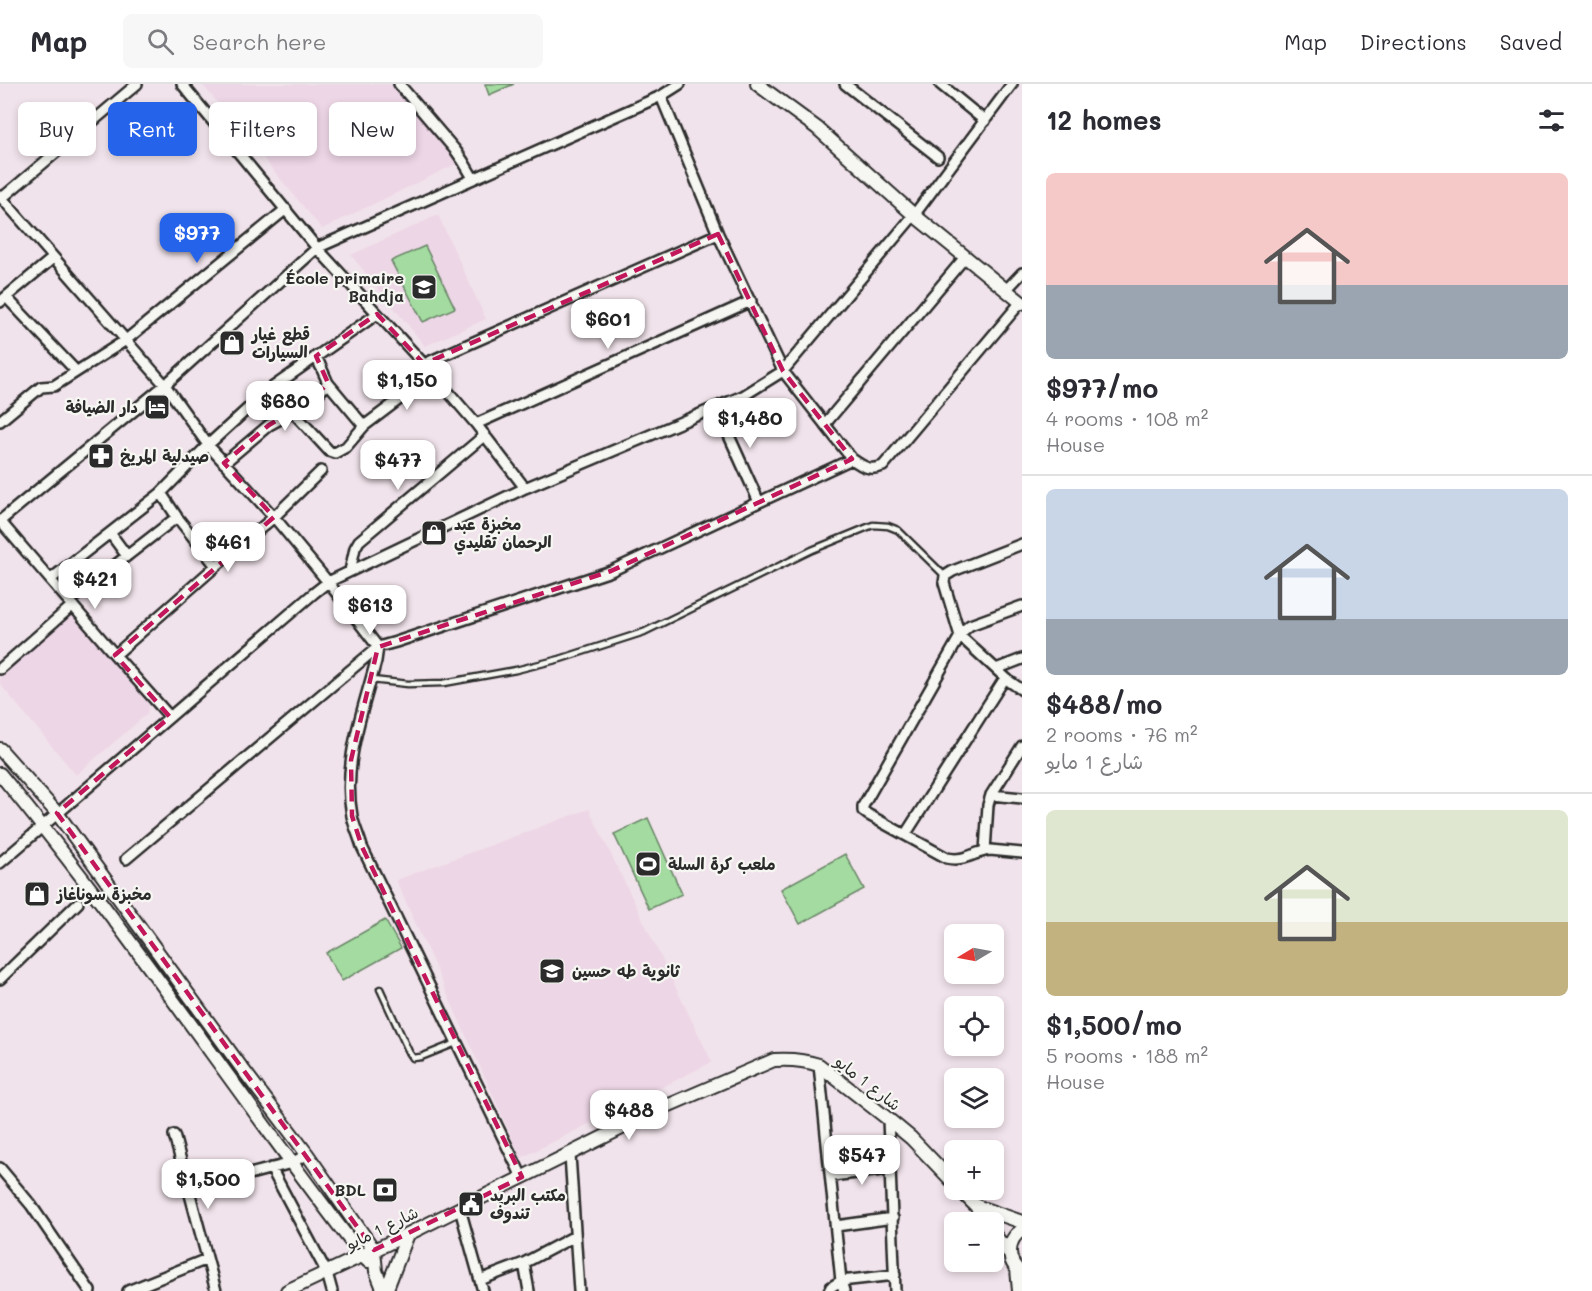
<!DOCTYPE html>
<meta charset="utf-8">
<style>
:root{--surface:#fff;--page:#f7f7f7;--text:#2b2b33;--muted:#7c7c81;--line:#e1e1e2;--accent:#2563eb}
body{margin:0;font-family:Mali,"Playpen Sans Arabic",sans-serif;background:var(--page);color:var(--text);height:100vh;display:flex;flex-direction:column;font-size:22px;white-space:nowrap}
*{box-sizing:border-box;margin:0}
p{font-size:20px;color:var(--muted)}
.icon{flex:none;width:33px;height:33px;fill:none;stroke:currentColor;stroke-width:2;stroke-linecap:round;stroke-linejoin:round}
.map{position:relative;flex:1;overflow:hidden}
.details{display:flex;flex-direction:column;background:var(--surface);width:570px}
.details>*{flex:none}
.guide{position:absolute;left:18px;top:18px;width:570px;height:54px;display:flex;gap:12px}
.needle{width:39px;rotate:260deg}
.buttons{position:absolute;left:944px;top:840px;display:grid;gap:12px}
.buttons a{display:grid;place-items:center;width:60px;height:60px;border-radius:9px;background:var(--surface);box-shadow:0 3px 9px #0003;font-size:30px}
.price{position:absolute;translate:-50% -51px;padding:0 14px;border-radius:12px;background:#fff;color:#222;font-size:20px;line-height:39px;filter:drop-shadow(0 2px 3px #0008)}
.price::after{content:'';position:absolute;left:50%;top:36px;width:18px;height:14px;margin-left:-9px;background:inherit;clip-path:polygon(0 0,100% 0,50% 100%)}
.price.on{background:var(--accent);color:#fff}
ul{padding:0;list-style:none}
li{display:grid;align-content:center;gap:12px;height:318px;padding:0 24px}
li+li{border-top:2px solid var(--line)}
li span{display:grid;place-items:center;height:186px;border-radius:9px;color:#555}
li>.icon{margin-inline-start:auto}
span .icon{width:108px;height:108px;fill:#fffc;stroke-width:1}
li b{font-size:26px}
h2{display:flex;justify-content:space-between;align-items:center;height:72px;padding:0 24px;font-size:26px}
.pill{padding:0 21px;border-radius:9px;background:var(--surface);box-shadow:0 3px 9px #0003;font-size:21px;line-height:54px}
.pill.on{background:var(--accent);color:#fff}
header{display:flex;align-items:center;gap:36px;box-sizing:border-box;height:84px;padding:0 30px;background:var(--surface);border-bottom:2px solid var(--line)}
header strong{font-size:28px}
nav{display:flex;gap:33px;margin-inline-start:auto;font-size:21px}
.search{width:420px;height:54px;background:var(--page);display:flex;align-items:center;gap:15px;box-sizing:border-box;padding:0 21px;border-radius:9px;color:var(--muted);font-size:22px}
main{display:flex;flex:1;min-height:0}
.map>svg:first-child{display:block}
</style>
<header>
<strong>Map</strong>
<div class="search"><svg class="icon" aria-label="search" viewBox="0 0 24 24"><circle cx="10" cy="10" r="6"/><path d="M15 15l6 6"/></svg>Search here</div>
<nav><a>Map</a><a>Directions</a><a>Saved</a></nav>
</header>
<main>
<div class="map">
<svg width="1022" height="1207" viewBox="0 0 1022 1207">
<rect width="100%" height="100%" fill="#f1e3eb"/>
<filter id="ink" filterUnits="userSpaceOnUse"><feTurbulence type="fractalNoise" baseFrequency=".0167" numOctaves="2"/><feDisplacementMap in="SourceGraphic" scale="12" xChannelSelector="R" yChannelSelector="G"/><feConvolveMatrix kernelMatrix="1 2 1 2 8 2 1 2 1" color-interpolation-filters="sRGB"/></filter>
<g filter="url(#ink)">
<path fill="#edd6e6" d="M202,0h189l69,78 -138,67z
M438,131l48,104 -61,27 -74,-91z
M71,529l78,92 -2,9 -71,61 -76,-91v-10z
M589,725l123,253 -191,96 -125,-278z"/>
<path fill="#a3dba0" stroke="#678366" stroke-width="1.5" d="M485,0h29l-25,11z
M425,162l30,62 -32,14 -32,-61z
M648,734l34,76 -33,15 -35,-75z
M845,770l19,35 -64,35 -19,-35z
M385,836l16,28 -59,33 -16,-28z"/>
<g fill="none" stroke-linecap="round" stroke-linejoin="round">
<g stroke="#2b2b2b" stroke-width="9">
<path id="lane" d="M372,596l36,4 36,-1 72,-13 44,-11 84,-27 168,-82 61,-25 15,1 10,4 47,46
M380,905l29,63 4,6 8,-1 35,-14"/>
</g>
<g stroke="#2b2b2b" stroke-width="14">
<path id="street" d="M182,0l135,164 116,126 43,50 49,64
M399,0l57,67 7,10 10,17
M845,0l93,73
M940,0l45,37
M0,112l165,189 43,60 66,72 54,65 50,65 -252,212
M2,114l135,-114
M1006,206l16,-17
M6,213l70,74
M0,218l53,-44
M316,272l12,27 36,43
M424,280l294,-130
M716,323l43,95
M293,328l36,39 6,2 11,-6 18,-21 69,-52
M0,337l41,-34 13,-1 72,-46 160,-131
M476,340l275,-123
M825,340l141,-168
M852,375c11,8 18,12 31,7l138,-164
M224,379l45,-38 24,-13 21,-14 14,-15
M161,409l16,24 39,49
M0,437l165,-136 152,-137 344,-152 19,-12
M0,437l115,134 55,62
M110,449l17,23
M1022,460l-69,27 -8,5 -1,7 16,53 49,45 13,9
M350,487l5,-23 4,-7 126,-106
M51,495l110,-86 47,-48 58,-53 111,-78
M69,517l108,-84
M1022,522l-52,19 -7,6 -100,175v5l4,3 80,44c18,4 26,-6 43,-8l32,3
M115,571l101,-89 58,-49 47,-46
M0,585l73,-64
M996,585l26,-10
M991,711l31,3
M905,751l100,-157
M985,767l3,-46 3,-10 31,-49
M0,779l314,-270 14,-11 197,-94 218,-92 40,-25 131,-156 98,-131
M0,895l78,-76
M819,981l22,216 -10,6 -2,4
M888,1035l7,172
M174,1051l42,156
M570,1071l9,136
M0,1084l31,37 59,86
M271,1084l56,105 5,18
M831,1092l60,-7
M522,1093l-160,-330c-3,-11 -8,-21 -10,-31 -10,-52 11,-105 24,-155l2,-14 18,-5 215,-71 241,-112 -69,-88 -65,-137 -57,-138
M188,1106l104,-27 15,-9
M460,1125l23,82
M836,1142l57,-8
M524,1179l5,28
M480,1196l44,-17 51,-27
M128,1207l79,-32
M844,1207l-3,-10 54,-6"/>
</g>
<g stroke="#2b2b2b" stroke-width="16">
<path id="secondary" d="M757,0l60,44 97,87 108,88
M0,665l57,64 184,254 66,87 67,96 2,21 8,20
M0,690c128,155 239,323 362,482l6,5
M960,1106l16,16 10,16
M976,1122l46,16
M1022,1146c-16,10 -16,32 0,43
M993,1149l17,21
M1017,1185l2,22
M287,1207l121,-57 252,-125 114,-49c16,-1 30,0 45,5l69,54 23,19 43,45
M386,1207l22,-57"/>
</g>
<use href="#lane" stroke="#f6f6f2" stroke-width="4.5"/>
<use href="#street" stroke="#f6f6f2" stroke-width="9"/>
<use href="#secondary" stroke="#f6f6f2" stroke-width="12"/>
</g>
</g>
<path fill="none" stroke="#c2185b" stroke-width="4.5" stroke-dasharray="12 8" stroke-linejoin="round" d="M718,150l65,137 69,88 -241,112 -233,76 -27,113 1,56 10,31 160,330 -148,73 -317,-437 113,-96 -55,-62 159,-138 -50,-54 45,-38 45,-27 14,-15 -12,-27 61,-42 47,50z"/>
<defs>
<g id="school-square" transform="scale(1.35)"><rect x="-9" y="-9" width="18" height="18" rx="4" fill="#2b2b2b" stroke="#f6f6f2"/><path d="M0-5L7-2L0 1L-7-2ZM-4 1L0 2.5L4 1V4Q0 6-4 4Z" fill="#fff"/></g>
<g id="shop-square" transform="scale(1.35)"><rect x="-9" y="-9" width="18" height="18" rx="4" fill="#2b2b2b" stroke="#f6f6f2"/><path d="M-5-2.5h2.3a2.7 3.5 0 0 1 5.4 0H5L5.5 6h-11ZM-1.5-2.5h3a1.5 2.3 0 0 0-3 0Z" fill="#fff"/></g>
<g id="hotel-square" transform="scale(1.35)"><rect x="-9" y="-9" width="18" height="18" rx="4" fill="#2b2b2b" stroke="#f6f6f2"/><path d="M-6-4.5h1.5V1H6V5H4.5V3h-9V5H-6ZM-4 0a1.8 1.8 0 1 1 3.6 0ZM.5 0V-2.5h3Q6-2.5 6 0Z" fill="#fff"/></g>
<g id="pharmacy-square" transform="scale(1.35)"><rect x="-9" y="-9" width="18" height="18" rx="4" fill="#2b2b2b" stroke="#f6f6f2"/><path d="M-2-6h4v4h4v4h-4v4h-4v-4h-4v-4h4Z" fill="#fff"/></g>
<g id="stadium-square" transform="scale(1.35)"><rect x="-9" y="-9" width="18" height="18" rx="4" fill="#2b2b2b" stroke="#f6f6f2"/><path d="M0-5a6.5 5 0 1 0 0 10a6.5 5 0 1 0 0-10ZM-3.5-1.8h7v3.6h-7Z" fill="#fff"/></g>
<g id="bank-square" transform="scale(1.35)"><rect x="-9" y="-9" width="18" height="18" rx="4" fill="#2b2b2b" stroke="#f6f6f2"/><path d="M-6-4H6V4H-6ZM0-2.3a2.3 2.3 0 1 0 0 4.6a2.3 2.3 0 1 0 0-4.6Z" fill="#fff"/></g>
<g id="civic-square" transform="scale(1.35)"><rect x="-9" y="-9" width="18" height="18" rx="4" fill="#2b2b2b" stroke="#f6f6f2"/><path d="M-.6-6.5H3V-4.5H.6V-3L4-1V1h2V6H-6V1h2V-1L-.6-3ZM-1.2 2.5V6h2.4V2.5Z" fill="#fff"/></g>
</defs>
<g fill-rule="evenodd">
<use href="#school-square" x="424" y="203"/>
<use href="#shop-square" x="232" y="259"/>
<use href="#hotel-square" x="157" y="323"/>
<use href="#pharmacy-square" x="101" y="372"/>
<use href="#shop-square" x="434" y="449"/>
<use href="#stadium-square" x="648" y="780"/>
<use href="#shop-square" x="37" y="810"/>
<use href="#school-square" x="552" y="887"/>
<use href="#bank-square" x="385" y="1106"/>
<use href="#civic-square" x="471" y="1120"/>
</g>
<g text-anchor="middle" stroke-width="4.5" stroke-linejoin="round" paint-order="stroke">
<g font-size="16" font-weight="bold" fill="#2b2b2b" stroke="#f6f6f2" text-anchor="start">
<text x="404" y="200" text-anchor="end">École primaire<tspan x="404" dy="18">Bahdja</tspan></text>
<text x="252" y="256">قطع غيار<tspan x="252" dy="18">السيارات</tspan></text>
<text x="138" y="329" text-anchor="end">دار الضيافة</text>
<text x="120" y="378">صيدلية المريخ</text>
<text x="454" y="446">مخبزة عبد<tspan x="454" dy="18">الرحمان تقليدي</tspan></text>
<text x="668" y="786">ملعب كرة السلة</text>
<text x="57" y="816">مخبزة سوناغاز</text>
<text x="572" y="893">ثانوية طه حسين</text>
<text x="366" y="1112" text-anchor="end">BDL</text>
<text x="490" y="1117">مكتب البريد<tspan x="490" dy="18">تندوف</tspan></text>
</g>
<g font-size="16" fill="#2b2b2b" stroke="#f6f6f2">
<text transform="translate(868 999) rotate(38)" y="6">شارع 1 مايو</text>
<text transform="translate(382 1144) rotate(-26)" y="6">شارع 1 مايو</text>
</g>
</g>
</svg>
<div class="buttons">
<a><svg class="needle" viewBox="-14 -14 28 28"><path d="M0-13l5 13h-10z" fill="#e53935"/><path d="M0 13l5-13h-10z" fill="#7c7c81"/></svg></a>
<a><svg class="icon" aria-label="locate" viewBox="0 0 24 24"><circle cx="12" cy="12" r="6"/><path d="M12 2v4M12 18v4M2 12h4M18 12h4"/></svg></a>
<a><svg class="icon" aria-label="layers" viewBox="0 0 24 24"><path d="M12 4l9 5-9 5-9-5zM3 14l9 5 9-5"/></svg></a>
<a>+</a>
<a>−</a>
</div>
<b class="price on" style="left:197px;top:180px">$977</b>
<b class="price" style="left:608px;top:266px">$601</b>
<b class="price" style="left:407px;top:327px">$1,150</b>
<b class="price" style="left:285px;top:348px">$680</b>
<b class="price" style="left:750px;top:365px">$1,480</b>
<b class="price" style="left:398px;top:407px">$477</b>
<b class="price" style="left:228px;top:489px">$461</b>
<b class="price" style="left:95px;top:526px">$421</b>
<b class="price" style="left:370px;top:552px">$613</b>
<b class="price" style="left:629px;top:1057px">$488</b>
<b class="price" style="left:862px;top:1102px">$547</b>
<b class="price" style="left:208px;top:1126px">$1,500</b>
<div class="guide">
<a class="pill">Buy</a>
<a class="pill on">Rent</a>
<a class="pill">Filters</a>
<a class="pill">New</a>
</div>
</div>
<section class="details">
<h2>12 homes<svg class="icon" aria-label="filters" viewBox="0 0 24 24"><path d="M4 7h16M4 17h16"/><circle cx="9" cy="7" r="2"/><circle cx="15" cy="17" r="2"/></svg></h2>
<ul>
<li><span style="background:linear-gradient(#f6c9c9 60%,#9aa5b1 0)"><svg class="icon" aria-label="home" viewBox="0 0 24 24"><path d="M3 11l9-7 9 7M6 9v11h12V9"/></svg></span><div><b>$977/mo</b><p>4 rooms · 108 m²</p><p>House</p></div></li>
<li><span style="background:linear-gradient(#c9d6e8 70%,#9aa5b1 0)"><svg class="icon" aria-label="home" viewBox="0 0 24 24"><path d="M3 11l9-7 9 7M6 9v11h12V9"/></svg></span><div><b>$488/mo</b><p>2 rooms · 76 m²</p><p>شارع 1 مايو</p></div></li>
<li><span style="background:linear-gradient(#dfe7d0 60%,#c2b280 0)"><svg class="icon" aria-label="home" viewBox="0 0 24 24"><path d="M3 11l9-7 9 7M6 9v11h12V9"/></svg></span><div><b>$1,500/mo</b><p>5 rooms · 188 m²</p><p>House</p></div></li>
</ul>
</section>
</main>
